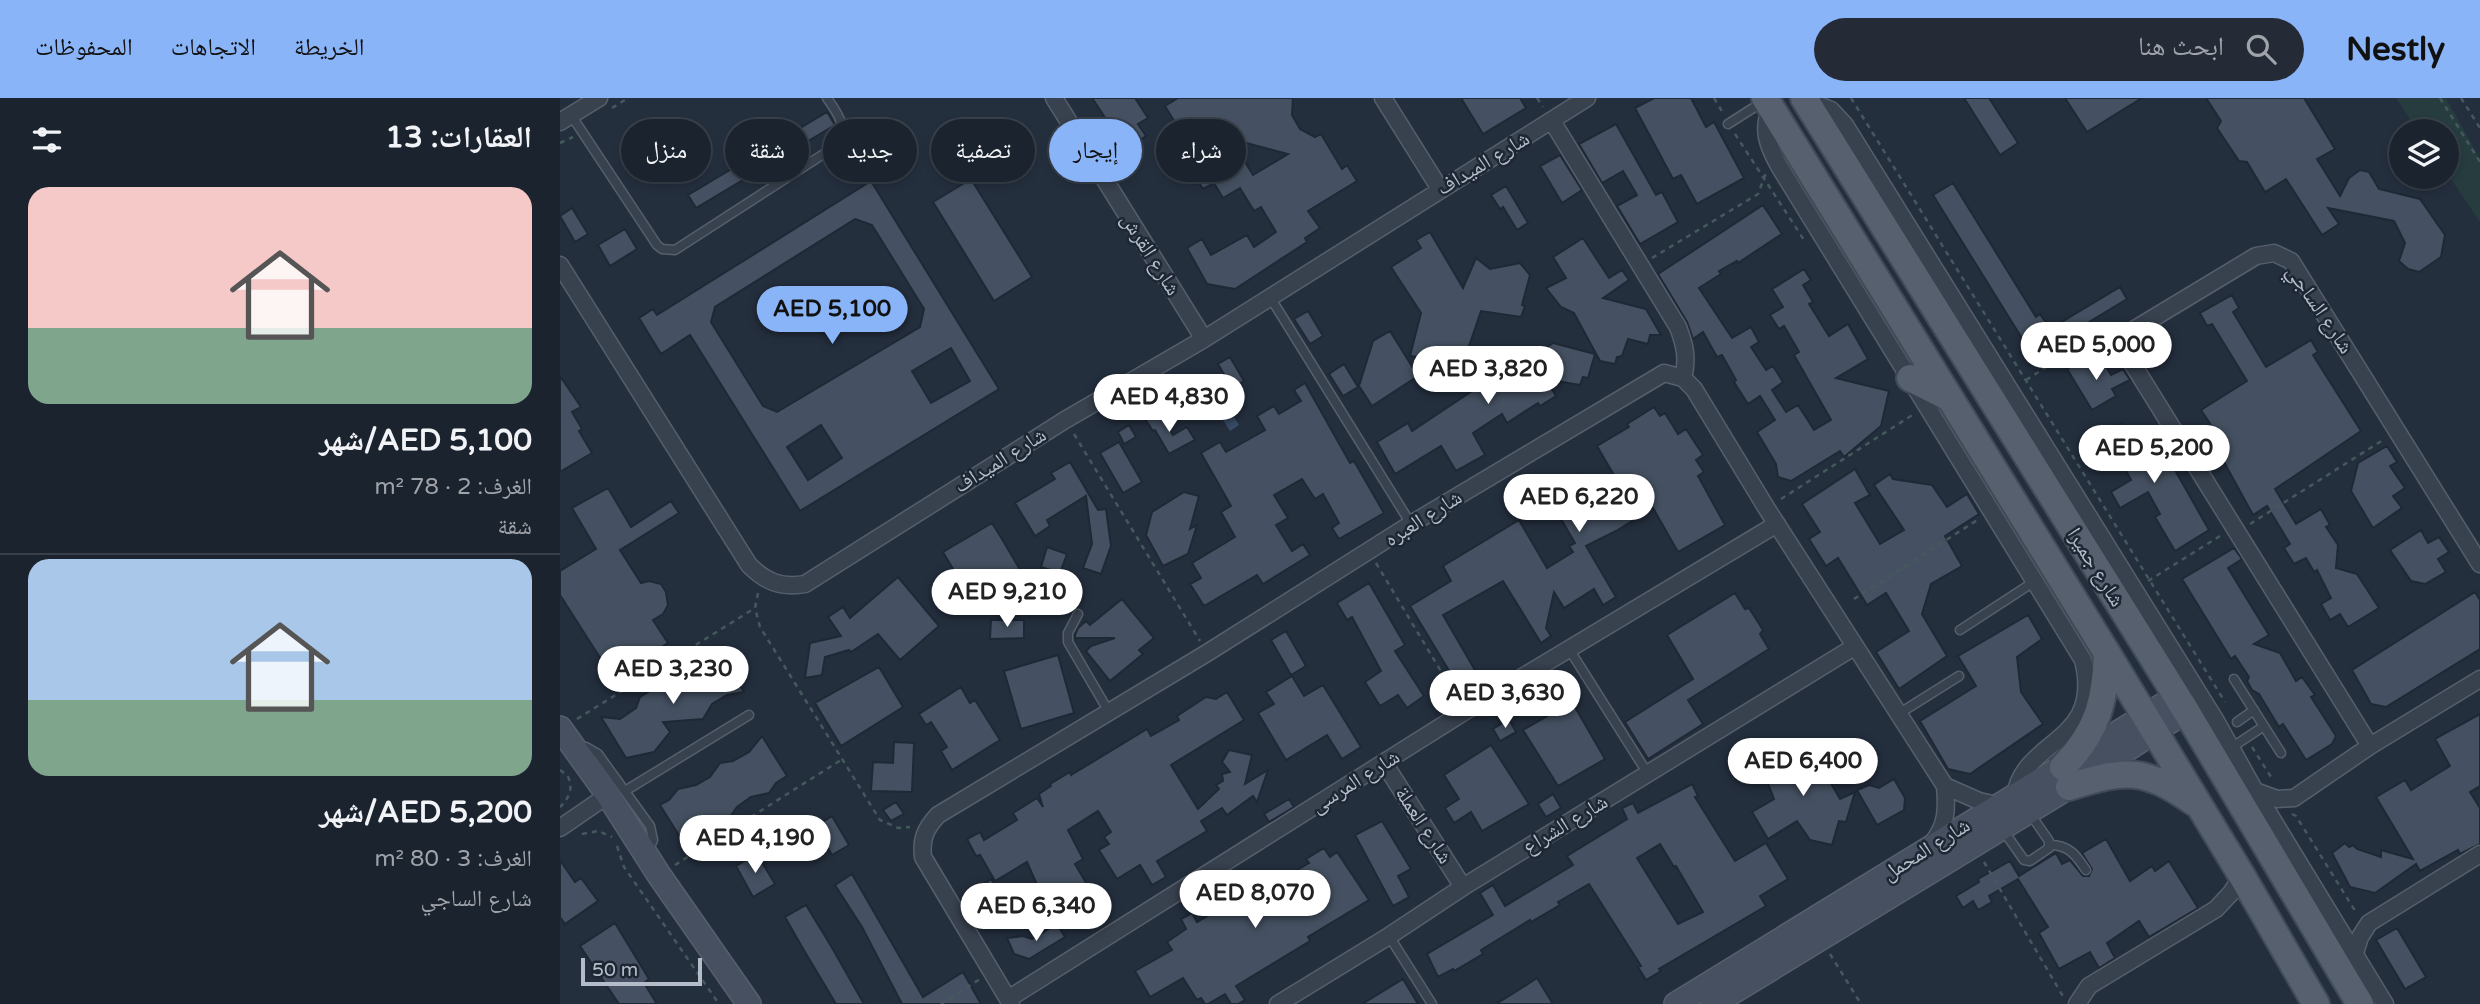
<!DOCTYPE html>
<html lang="ar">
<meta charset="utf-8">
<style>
:root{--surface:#1b232e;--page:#242b36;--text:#f1f3f6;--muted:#a0a4aa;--line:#39404a;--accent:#8ab4f8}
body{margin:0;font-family:"Varela Round","Noto Naskh Arabic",sans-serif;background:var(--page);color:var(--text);direction:rtl;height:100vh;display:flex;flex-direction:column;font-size:26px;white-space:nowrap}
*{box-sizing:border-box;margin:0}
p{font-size:23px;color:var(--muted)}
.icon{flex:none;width:38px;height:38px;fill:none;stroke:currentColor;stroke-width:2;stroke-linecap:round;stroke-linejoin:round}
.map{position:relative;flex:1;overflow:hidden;direction:ltr}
.panel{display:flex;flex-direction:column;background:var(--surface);width:560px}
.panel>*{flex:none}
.top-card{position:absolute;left:21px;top:21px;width:665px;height:63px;direction:rtl;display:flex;gap:14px}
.tools{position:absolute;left:1829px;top:21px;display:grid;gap:14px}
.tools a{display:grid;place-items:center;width:70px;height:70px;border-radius:50%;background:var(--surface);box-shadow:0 4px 10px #0003,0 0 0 2px var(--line);font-size:35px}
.scale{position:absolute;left:21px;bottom:18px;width:121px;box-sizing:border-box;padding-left:7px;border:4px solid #b4bcc9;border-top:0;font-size:19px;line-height:24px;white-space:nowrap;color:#b4bcc9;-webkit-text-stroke:5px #1d2633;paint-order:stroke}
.price{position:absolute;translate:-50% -60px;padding:0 16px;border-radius:24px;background:#fff;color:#222;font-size:23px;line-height:46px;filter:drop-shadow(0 2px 4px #0008)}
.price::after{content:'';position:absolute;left:50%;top:42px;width:21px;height:16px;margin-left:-10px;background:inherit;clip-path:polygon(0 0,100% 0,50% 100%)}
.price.active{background:var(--accent);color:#111}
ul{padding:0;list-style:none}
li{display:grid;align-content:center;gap:14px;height:371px;padding:0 28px}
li+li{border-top:2px solid var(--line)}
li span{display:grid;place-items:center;height:217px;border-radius:21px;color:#555}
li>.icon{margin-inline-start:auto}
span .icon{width:126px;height:126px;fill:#fffc;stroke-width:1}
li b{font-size:30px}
h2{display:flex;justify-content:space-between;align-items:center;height:84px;padding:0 28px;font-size:30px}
.tag{padding:0 24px;border-radius:32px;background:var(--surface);box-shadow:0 4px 10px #0003,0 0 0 2px var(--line);font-size:24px;line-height:63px}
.tag.active{background:var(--accent);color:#111}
header{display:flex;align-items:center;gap:42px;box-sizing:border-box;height:98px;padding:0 35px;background:var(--accent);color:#111}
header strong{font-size:33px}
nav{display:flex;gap:38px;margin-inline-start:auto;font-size:24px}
.search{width:490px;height:63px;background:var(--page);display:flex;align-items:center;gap:18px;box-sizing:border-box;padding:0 24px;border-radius:38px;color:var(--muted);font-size:26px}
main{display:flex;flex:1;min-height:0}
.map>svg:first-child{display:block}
</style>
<header>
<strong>Nestly</strong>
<div class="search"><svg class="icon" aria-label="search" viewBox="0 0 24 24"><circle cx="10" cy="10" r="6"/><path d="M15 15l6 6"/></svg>ابحث هنا</div>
<nav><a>الخريطة</a><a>الاتجاهات</a><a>المحفوظات</a></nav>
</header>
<main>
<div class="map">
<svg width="1920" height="906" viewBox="0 0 1920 906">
<rect width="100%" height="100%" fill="#242f3e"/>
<path fill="#263c3f" d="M1836,0h50l34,61v63l-33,-49 -1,-42h-28z"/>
<path fill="#394c67" d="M667,308l12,19 -9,6 -12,-19z"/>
<path fill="#455162" stroke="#1f2835" stroke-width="2" fill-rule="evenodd" d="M532,0h43l13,20 -10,6 8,12 -14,9 -7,-12 -7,4z
M618,0h115l-1,17 8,14 15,8 6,-3 21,35 5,-4 10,16 -49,30 12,17 -15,10 2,4 -72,47 -28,-5 -20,-36 15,-9 9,16 36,-20 7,12 22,-15 -15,-25 -7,4 -14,-23 -17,10 -9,-15 -11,6 -7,-11 9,-6 -40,-66zM671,41l57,15 -35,21z
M901,0h59l6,10 -43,26z
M1094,0h37l15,29 8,-5 30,56 -47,26 -16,-29 -8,4 -38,-71z
M1404,0h25l29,45 -18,12z
M1505,0h77l-55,34z
M1646,0h98l31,51 -18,10 23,37 9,-18 11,-8 9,2 10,17 41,10 25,36 -4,22 -22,15 -11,-3 -9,-8 6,-18 -11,-22 -66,-13 11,16 -17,11 -36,-56 -21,13 -18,-30 -8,-1 -22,-33 4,-7z
M267,14l8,13 -139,83 -8,-13z
M1056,26l40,71 6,-3 16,30 -38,22 -23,-38 20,-11 -14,-24 -21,12 -23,-39z
M1000,57l22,35 -20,13 -22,-37z
M411,81l61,98 -38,24 -61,-99z
M311,83l128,208 -199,122 -110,-176 -29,19 -22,-36 14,-9 4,6zM295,121l17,6 52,84 -4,18 -143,85 -14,-6 -52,-84 4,-15zM391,250l19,33 -39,22 -19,-32zM261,327l21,33 -34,22 -21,-33z
M1393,85l83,134 4,-3 10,15 70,-42 7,12 -94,57 -100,-161z
M946,88l22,37 -11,7 -14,-23 -3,2 -9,-14z
M1203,107l19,29 -44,29 -1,-2 -18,10 2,3 -22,14 33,50 19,-11 8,15 -8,5 15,23 7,-4 10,16 -11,8 14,22 12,-7 16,25 17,-10 -37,-65 5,-3 -15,-26 -5,3 -9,-14 13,-8 -11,-18 32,-20 7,11 -8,5 10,17 -4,2 20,32 19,-12 20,35 -32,19 53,13 -8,35 -37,31 -4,-6 -49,30 -13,-4 -2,-13 -19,-32 18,-12 -15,-24 -12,8 -14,-22 2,-2 -14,-25 -5,2 -14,-25 -10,7 -6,-17 -29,-48z
M12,110l16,26 -13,8 -15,-26z
M65,131l12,20 -27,17 -12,-21z
M870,134l33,56 13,-30 14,11 30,-6 10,12 -8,30 3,1 -4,11 -40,-6 -16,47 -7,4 -48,-6 11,-43 -30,-46 30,-19 -5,-8z
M1023,140l26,40 13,-8 7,10 -26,18 43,11 15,26h-11l-2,9 -20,-5 -6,17 -5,1 -2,7 -15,-3 -26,-48 -13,-6 -15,-19 20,-10 -13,-21z
M1672,197l7,13 -6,4 33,55 45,-27 7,12 -5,3 48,76 -86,58 21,35 25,-15 9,16 -4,2 12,18 -2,23 21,6 22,34 -31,19 -8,-13 -10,6 -9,-16 10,-6 -14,-28 -3,2 -8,-14 -12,6 -10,-16 6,-4 -23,-38 -14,9 -46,-84 6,-3 -12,-18 46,-29 -35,-57 -5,2 -7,-13z
M748,213l15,25 -13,8 -16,-25z
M830,233l28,45 -46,30 -13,-20 14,-45z
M993,245l42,11 -7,24 -5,-1 -3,8 -34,-6 10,17 -16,10 -2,-3 -31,20 -5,-9 -29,19 12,22 -29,16 -15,-25 -46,28 -18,-32 31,-19 4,8 69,-46 -9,-16 12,-7 6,10 35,-20 4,7z
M1530,258l7,11 7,-4 7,12 12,-6 7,11 -18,9 4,7 -24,14 -25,-41z
M670,259l14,24 -12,7 -14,-24z
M784,266l14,23 -15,9 -14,-22z
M0,278l21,31 -9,5 10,17 -3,2 13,22 -32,19z
M745,285l45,80 4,-2 30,52 -45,26 -7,-11 7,-5 -16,-29 -8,5 -13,-20 -28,16 14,23 -12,7 16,26 11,-7 7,11 -47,29 -6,-9 -53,31 -14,-22 11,-6 -9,-15 43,-26 -14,-25 10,-6 -30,-53 19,-11 6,10 39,-22 -8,-14 17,-10 5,8 22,-13 -7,-11z
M1094,309l6,9 5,-3 13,21 8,-5 17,26 -7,5 8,12 -6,4 27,49 -47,27 -25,-44 -37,23 -30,15 30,51 -13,8 -9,-16 -30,19 -10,-16 -8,36 5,8 -10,7 -38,-62 -60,34 36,62 -19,12 -50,-83 41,-25 -8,-15 76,-46 28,48 26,-16 -4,-6 6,-3 -29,-50 32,-19 14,23 26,-15 -21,-36 32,-19 -2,-3z
M598,313l15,24 14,-8 8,13 -26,14 -14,-24 -2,1 -8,-12z
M1562,325l9,16 14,-8 15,28 7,-3 42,74 -34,21 -20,-34 5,-3 -12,-22 -28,16 -9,-16 20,-12 -19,-36 -14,7 -7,-11z
M569,327l7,12 -12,7 -6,-12z
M559,344l23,40 -19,11 -23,-40z
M1827,348l10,16 -7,4 15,22 -12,8 9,12 -29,20 -22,-37 7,-28z
M510,364l28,48 8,-1 5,37 -10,28 -18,-6 9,-24 -6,-48 -39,24 3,6 -15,10 -20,-33 40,-24 -4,-6z
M1295,371l15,26 -15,8 25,41 24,-14 -30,-45 16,-11 3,5 39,6 15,22 20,-13 12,20 -34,22 17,30 -31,18 -9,30 25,42 -48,33 -23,-37 33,-21 -23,-38 -19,12 -29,-47 -12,8 -17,-27 11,-7 -18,-28z
M48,390l23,39 40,-26 8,12 -59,37 21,33 8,-2 12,3 5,8 2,13 -5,9 -10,6 15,23 -55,35 -53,-83v-24l36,-22 -24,-41z
M624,394l15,4 -9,33 7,-4 -9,29 -25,12 -17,-31 6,-23z
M432,425l10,16 30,51 -23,4 -3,-21 -37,23 -26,-44z
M1861,432l7,13 11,-6 10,15 -11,7 8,13 -21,12 -14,-3 -21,-31z
M487,449l20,7 -7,19 -19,-6z
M1674,450l8,11 -14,9 41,67 -15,9 26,9 16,28 6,-4 13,18 -4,2 25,39 -4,8 -26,16 -23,-36 -4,3 -20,-33 -7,-4 -5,-9 2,-4 -14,-21 -4,3 -49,-80z
M338,479l41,49 -39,34 -22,-26 -27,18 -2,-2 -24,7 -3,18 -17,3 5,-35 31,-7 -13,-19 15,-10 7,11z
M809,485l36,62 -10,6 29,45 -17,12 -9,-13 -18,11 -15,-24 16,-11 -29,-54 -5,3 -10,-17z
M1915,494l5,8v49l-94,58 -15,-3 -19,-34z
M1175,495l10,16 4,-1 14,22 -3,4 9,15 -81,51 15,24 -55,35 -23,-37 68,-43 -26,-44z
M562,501l32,39 -15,12 4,4 -33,27 -24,-30 5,-5 24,-8h-40v-3l3,-7 8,-7 4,4z
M1468,517l14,24 -25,18 4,35 22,32 -73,50 -22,-5 -28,-48 56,-35 -18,-30z
M431,522h33v18l-34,1z
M726,533l20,35 -15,9 -20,-35z
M161,555l23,39 -17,3 -15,9 -9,15 -40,3 7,10 -16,20 -28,6 -25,-41 19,2 16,-11 4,-11 15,-9 16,-4 16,-9 10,-13 16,-3z
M498,557l16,58 -53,16 -17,-58z
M319,569l24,40 -62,39 -26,-43z
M732,578l12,20 19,-11 38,62 -19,12 -15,-24 -41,25 -28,-47 16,-9 -8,-12z
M401,589l9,16 5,-3 25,40 -48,30 -11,-19 6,-4 -16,-25 -5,3 -7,-11z
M667,594l17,28 -73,45 27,44 21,-20 -3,-4 7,-4 -1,-7 8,-2 -8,-10 7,-12 23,5 -7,29 23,-14 -11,32 -4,-6 -26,19 -5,-7 -21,13 6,10 -50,30 9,16 -14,8 -12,-20 -23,14 -18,-29 10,-6 -5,-7 7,-5 -13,-21 -30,19 15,29 -8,5 23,39 -38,22 -22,-38 -11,-25 -32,19 -15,-26 -4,1 -9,-17 13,-7 4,8 33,-20 -4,-7 24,-15 6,9 -4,-13 12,-8 -1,-2 20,-12 1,3 76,-46 4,7 28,-16 -2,-4 29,-19 10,2z
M1012,604l33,57 -47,27 -35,-56z
M1920,616v72l-10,6 10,16v36l-20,10 -2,-4 -38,21 -4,-7 -41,29 -25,-6 -18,-34 13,-10 4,4 4,-2 4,4 24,8v-7l32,9 -37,-62 29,-17 6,10 39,-24 -15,-27z
M949,621l7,13 -16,9 -7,-12z
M202,638l25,40 -11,7 -7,10 -18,4 -14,10 -10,14 -18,3 -14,10 -10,11 -25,-40 9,-5 9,-11 18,-4 14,-8 10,-14 13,-2 16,-9z
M334,644l20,1 -2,49 -41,-1 2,-29 20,1z
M931,647l38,59 -47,27 -11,-19 -17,11 -9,-15 14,-9 -15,-24z
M1242,653l31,6 -5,21 12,21 15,-7 -9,30 -7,-1 -7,24 -22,-5 -13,-19 -29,18 -16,-27 22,-13 -9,-23 6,-19 6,-4 22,6z
M1334,681l11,19 -1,12 -27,15 -20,-35 12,-5 10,3z
M1132,686l6,12 -3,1 40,64 31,-18 22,36 -28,17 6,10 -107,63 2,2 -15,9 -8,-13 3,-1 -52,-82 -31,18 2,3 -29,17 -1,-2 -49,30 2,4 -29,17 -1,-2 -15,8 -11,-23 66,-39 -13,-22 13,-8 12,21 68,-41 -6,-9 60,-37 -5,-11 11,-5 5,10zM1100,746l14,23 2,-1 27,46 -25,12 -41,-66z
M993,696l8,14 -15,9 -8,-13z
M729,701l5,8 -25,15 -5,-8z
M336,704l8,12 -13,7 -8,-11z
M272,718l17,29 -17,10 -17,-28z
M822,723l29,48 -13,7 11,21 -16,9 -38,-71z
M1546,741l24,42 22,-15 3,5 14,-10 29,47 -49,29 -10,-16 -32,22 8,15 -16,10 -9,-16 -31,17 -20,-36 9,-6 -30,-48 -29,17 3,6 -14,8 -5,-9 -10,7 -7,-12 23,-14 -1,-3 32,-18 9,15 37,-23 6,11 8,-4 13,16h6l3,-7 -10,-16z
M764,750l6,9 7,-5 32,48 -61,37 2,4 -74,45 9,14 -7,4h-7l-6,-10 -17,10h-3l-4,-6 -4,2 -14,-22 -33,19 -15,-26 37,-21 -5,-8 19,-13 -5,-10 11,-6 5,9 78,-46 3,5 31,-18 -3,-4z
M197,756l18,30 -22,13 -17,-31z
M0,762l15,22 6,-4 17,23 -33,23 -5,-7z
M292,776l71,123 40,-25 18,32h-79l-40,-77 -27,-42z
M431,781l10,15 -13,9 -10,-15z
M246,807l25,41 33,58h-28l-34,-57 -17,-30z
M55,825l34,56 -5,4 13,21h-38l-39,-58z
M497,826l8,13 -36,22 -15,-5 -7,-16 16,-2 9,3z
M1837,830l29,49 -21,12 -29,-49z
M977,880l16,26h-57l21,-13z
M843,881l15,25h-56z"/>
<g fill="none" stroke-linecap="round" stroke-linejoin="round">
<g stroke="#565f6c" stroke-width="11">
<path id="lane" d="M11,17l86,130 5,4 13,1 161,-104c13,-19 2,-32 -9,-48
M1168,26l33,-21
M710,199l141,227
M518,516l-10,19v9l41,70
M1400,532l75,-49
M1009,551l79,125
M1674,581l47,74
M1340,615l59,-37
M1677,624l17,-12
M18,650l8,-1 12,7 52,72 3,14 -5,11
M1671,650l33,-22
M65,693l124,-76
M1443,732l21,30 6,1 19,-13v-7l-20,-29
M1490,747c19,0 26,10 36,25
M829,838l43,68"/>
</g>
<g stroke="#565f6c" stroke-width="19">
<path id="street" d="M494,0l150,241
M823,0l57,91
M1246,2l25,10 14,15 371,596 39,70 130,213
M1211,10c-10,22 -3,38 8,58l304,494c21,84 -60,78 -68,136
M992,23l126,206c7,18 10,32 5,51
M0,24l39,-24
M0,167l189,300c17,17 32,23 56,19l260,-164 139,-81 383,-241
M1810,648l-238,-383c-3,-13 -3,-22 3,-34l121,-73 18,-3 17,8 189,303
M824,665l79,124
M1385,688l34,15 18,4
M1695,693l22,8 17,-1 76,-52 110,-67
M0,730l48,-33
M1795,855l5,-16 9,-14 111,-69
M448,901l456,-287 313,-188
M451,906l-88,-147c-2,-18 2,-28 15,-42l269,-162 204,-129 253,-151 19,5 11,11 73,120 178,277c2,22 2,40 -13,57
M718,906l111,-68 74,-49 391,-240
M1517,906l12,-18 127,-77 15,-16 11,-17"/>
</g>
<g stroke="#565f6c" stroke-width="26">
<path id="secondary" d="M0,630l48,67 51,80 90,129
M1116,906l500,-307
M1153,906l356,-217 117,-76"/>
</g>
<g stroke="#414a57" stroke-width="30">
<path id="primary" d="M1205,0l342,555 135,223 74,128
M1244,0l382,613 174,293
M1350,280l38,19
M1503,669c35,-36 42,-66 44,-114
M1509,689c58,-18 74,-20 126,16"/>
</g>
<path stroke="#44595c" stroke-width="2.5" stroke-dasharray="5 5" stroke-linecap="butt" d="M977,0l6,9
M1154,0l9,15
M1291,0l374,604
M1880,0l40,64
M1901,0l19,30
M52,10l16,-10
M1175,36l69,106
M0,45l13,-6
M1092,160l106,-64 8,-21
M1466,282l87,-55 6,-1
M514,336l126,207
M1221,401l133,-85
M1690,426l133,-84
M816,465l81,135
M1588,483l72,-45
M198,495l-3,15 5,19 120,193 18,8 12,-1
M1294,501l125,-80
M17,621l178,-111
M1692,649l21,33
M0,672l7,5c7,12 3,22 -7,32
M1732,716l4,2 58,93v6
M22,736l16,-3 14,6
M57,748l7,21 95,137
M1424,764l80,136
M115,767l166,-105
M1270,856l31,50
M381,906l39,-25"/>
<use href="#lane" stroke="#38414e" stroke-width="8"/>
<use href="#street" stroke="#38414e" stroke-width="16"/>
<use href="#secondary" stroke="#465061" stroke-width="23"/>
<use href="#primary" stroke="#56606e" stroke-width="26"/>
</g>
<g text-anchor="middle" stroke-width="5" stroke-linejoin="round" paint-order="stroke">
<g font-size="21" fill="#b4bcc9" stroke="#1d2633">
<text transform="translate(923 65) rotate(-31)" y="7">شارع الميداف</text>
<text transform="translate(591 156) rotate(58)" y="7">شارع القرش</text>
<text transform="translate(1760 211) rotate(56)" y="7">شارع الساجي</text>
<text transform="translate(440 362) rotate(-32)" y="7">شارع الميداف</text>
<text transform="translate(863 420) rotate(-32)" y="7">شارع العبره</text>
<text transform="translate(1536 469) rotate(58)" y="7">شارع جميرا</text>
<text transform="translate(795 683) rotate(-32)" y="7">شارع المرسى</text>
<text transform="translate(1005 726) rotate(-31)" y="7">شارع الشراع</text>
<text transform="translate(864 727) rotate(57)" y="7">شارع العملة</text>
<text transform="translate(1366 751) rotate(-32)" y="7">شارع المحمل</text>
</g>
</g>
</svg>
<div class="tools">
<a><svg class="icon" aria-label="layers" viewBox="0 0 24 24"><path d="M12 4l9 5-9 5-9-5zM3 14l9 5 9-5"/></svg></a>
</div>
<div class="scale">50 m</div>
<b class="price active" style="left:272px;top:248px">AED 5,100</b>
<b class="price" style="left:1536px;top:284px">AED 5,000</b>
<b class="price" style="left:928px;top:308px">AED 3,820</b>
<b class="price" style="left:609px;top:336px">AED 4,830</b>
<b class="price" style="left:1594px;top:387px">AED 5,200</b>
<b class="price" style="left:1019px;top:436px">AED 6,220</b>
<b class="price" style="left:447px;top:531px">AED 9,210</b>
<b class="price" style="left:113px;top:608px">AED 3,230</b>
<b class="price" style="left:945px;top:632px">AED 3,630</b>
<b class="price" style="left:1243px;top:700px">AED 6,400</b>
<b class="price" style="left:195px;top:777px">AED 4,190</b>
<b class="price" style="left:695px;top:832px">AED 8,070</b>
<b class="price" style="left:476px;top:845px">AED 6,340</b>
<div class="top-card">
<a class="tag">شراء</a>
<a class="tag active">إيجار</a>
<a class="tag">تصفية</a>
<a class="tag">جديد</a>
<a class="tag">شقة</a>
<a class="tag">منزل</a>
</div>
</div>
<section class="panel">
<h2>العقارات: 13<svg class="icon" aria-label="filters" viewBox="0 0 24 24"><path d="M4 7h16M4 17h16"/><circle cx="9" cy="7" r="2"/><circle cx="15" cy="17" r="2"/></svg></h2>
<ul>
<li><span style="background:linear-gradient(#f6c9c9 65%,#7fa58c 0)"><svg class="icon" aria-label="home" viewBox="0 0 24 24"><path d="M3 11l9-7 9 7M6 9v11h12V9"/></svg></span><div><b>AED 5,100/شهر</b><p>الغرف: 2 · 78 m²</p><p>شقة</p></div></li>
<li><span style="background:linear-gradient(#a9c7e8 65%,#7fa58c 0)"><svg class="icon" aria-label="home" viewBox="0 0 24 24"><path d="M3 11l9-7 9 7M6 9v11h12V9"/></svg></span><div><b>AED 5,200/شهر</b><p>الغرف: 3 · 80 m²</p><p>شارع الساجي</p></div></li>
</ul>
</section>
</main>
